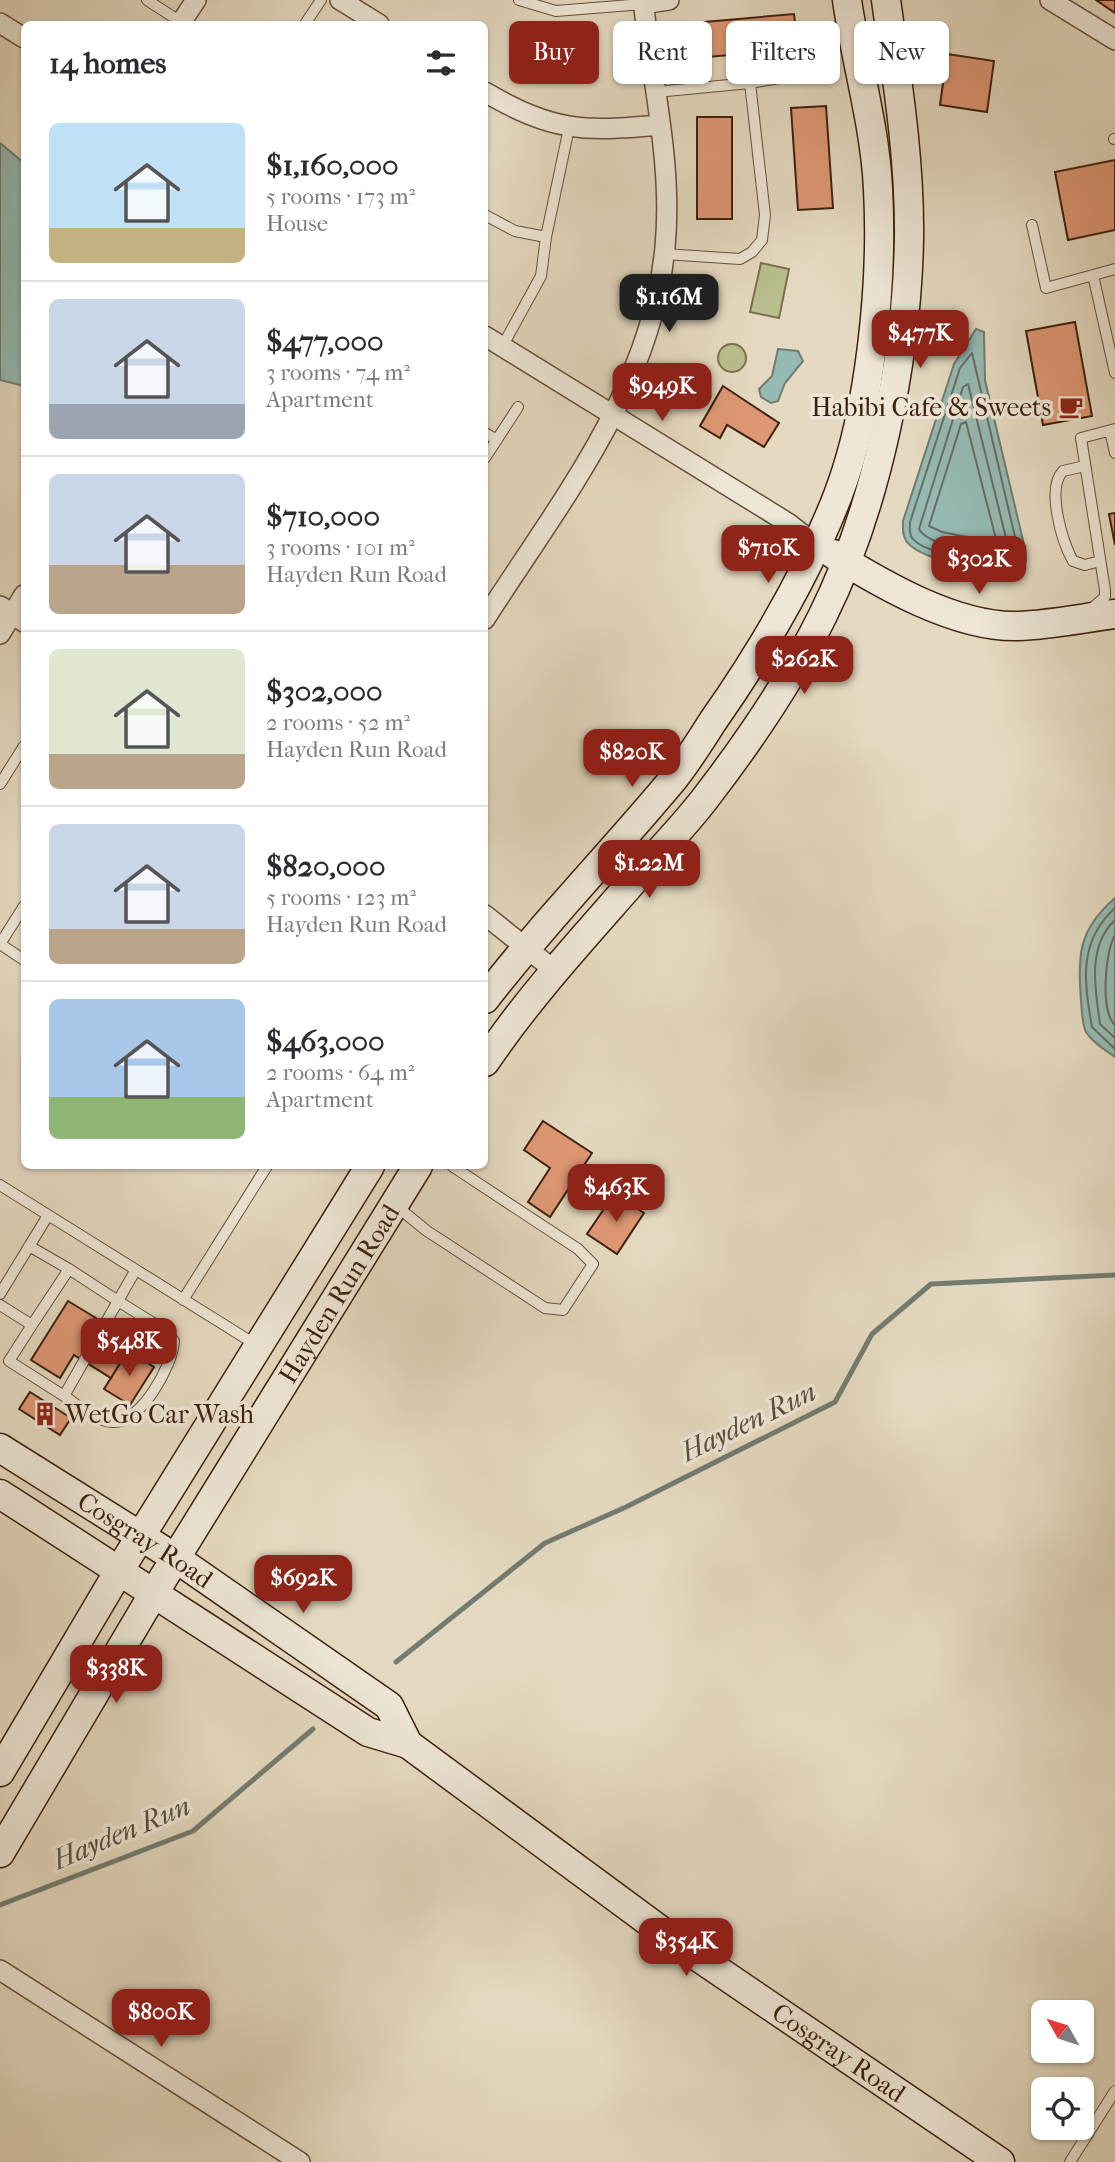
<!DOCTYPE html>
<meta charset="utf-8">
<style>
:root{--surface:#fff;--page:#f2f2f3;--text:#2b2b33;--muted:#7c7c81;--line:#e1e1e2;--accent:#8f2418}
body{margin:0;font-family:"IM FELL French Canon",serif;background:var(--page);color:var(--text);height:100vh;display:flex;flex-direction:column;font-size:26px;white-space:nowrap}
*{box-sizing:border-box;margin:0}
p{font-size:23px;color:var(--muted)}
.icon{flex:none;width:38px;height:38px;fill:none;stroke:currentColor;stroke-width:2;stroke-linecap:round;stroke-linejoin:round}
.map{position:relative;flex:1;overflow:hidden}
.sheet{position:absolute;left:21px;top:21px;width:467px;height:1148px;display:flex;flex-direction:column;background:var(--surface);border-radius:10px;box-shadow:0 2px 5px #0004}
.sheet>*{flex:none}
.hud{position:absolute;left:509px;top:21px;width:500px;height:63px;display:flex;gap:14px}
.needle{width:46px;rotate:309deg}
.tools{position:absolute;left:1031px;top:2000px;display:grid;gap:14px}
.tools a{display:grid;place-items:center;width:63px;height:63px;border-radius:10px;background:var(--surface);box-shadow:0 2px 5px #0004;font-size:35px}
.price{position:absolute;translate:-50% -60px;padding:0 16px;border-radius:14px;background:var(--accent);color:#fff;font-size:23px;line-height:46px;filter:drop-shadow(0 2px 4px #0008)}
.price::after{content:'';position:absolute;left:50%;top:42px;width:21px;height:16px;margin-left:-10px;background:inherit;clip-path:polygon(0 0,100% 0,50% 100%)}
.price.current{background:#222;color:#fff}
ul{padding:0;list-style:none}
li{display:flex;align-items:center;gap:21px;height:175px;padding:0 28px}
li+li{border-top:2px solid var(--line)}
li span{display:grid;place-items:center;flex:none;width:196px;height:140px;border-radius:10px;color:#555}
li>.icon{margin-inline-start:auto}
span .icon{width:84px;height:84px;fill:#fffc;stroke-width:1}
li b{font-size:30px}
h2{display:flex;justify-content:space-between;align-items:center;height:84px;padding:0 28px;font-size:30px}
.tag{padding:0 24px;border-radius:10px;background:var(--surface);box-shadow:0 2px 5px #0004;font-size:24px;line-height:63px}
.tag.current{background:var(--accent);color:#fff}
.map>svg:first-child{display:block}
</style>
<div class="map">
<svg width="1115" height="2162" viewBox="0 0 1115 2162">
<rect width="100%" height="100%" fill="#e4d9c0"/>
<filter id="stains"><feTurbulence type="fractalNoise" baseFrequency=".00286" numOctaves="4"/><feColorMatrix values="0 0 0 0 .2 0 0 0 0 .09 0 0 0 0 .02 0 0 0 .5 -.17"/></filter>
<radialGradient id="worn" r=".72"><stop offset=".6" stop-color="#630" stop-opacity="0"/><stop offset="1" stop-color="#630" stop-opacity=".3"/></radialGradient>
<path fill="#b9be8f" stroke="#7b6f4e" stroke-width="2" d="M761,263l28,6 -10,49 -29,-6z
M718 358a14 14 0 1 1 28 0a14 14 0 1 1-28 0Z"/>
<path fill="#95bab3" stroke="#727c70" stroke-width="2" d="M0,143l24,20v223l-24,-6z
M976,329l8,3 1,48 41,173v9c-18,16 -105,0 -119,-20 -5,-6 -4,-14 -4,-21l51,-157z
M778,349l20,2 5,10 -18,22 -7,18 -7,2 -10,-6 -2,-8 13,-13z
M1115,898v159c-10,-7 -22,-14 -29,-25 -4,-8 -4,-22 -5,-31 -4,-46 -2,-72 34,-103z"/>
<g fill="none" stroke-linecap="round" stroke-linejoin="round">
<path stroke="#696d60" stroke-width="2" d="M972,353l47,201 -1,6 -5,3c-22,-1 -87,-7 -101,-25 -3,-5 -2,-11 -2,-16l50,-154z
M968,384l41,166 -2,4c-21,0 -78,-7 -88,-25l44,-142z
M966,422l30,117 -3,3 -51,-10 -13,-6 32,-102z
M1115,908c-37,34 -31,73 -23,119l23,22
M1115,920c-28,26 -20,69 -15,104l15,14
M1115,935c-10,16 -15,77 0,90"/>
<path stroke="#727c70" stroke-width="5" d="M396,1662l149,-119 81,-36 209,-105 37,-68 59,-50 184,-9
M0,1905l193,-74 120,-102"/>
</g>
<path fill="#de9774" stroke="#3d200c" stroke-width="2" d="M1096,0h19v13z
M794,14l4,35 -102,9 -3,-35z
M947,54l47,7 -7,51 -47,-7z
M826,106l7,102 -35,2 -7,-102z
M697,117h35v102h-35z
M1115,160v70l-47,10 -13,-68z
M1075,322l17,94 -49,9 -17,-94z
M723,386l56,37 -15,24 -37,-22 -7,13 -20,-12z
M1115,513v32l-6,-31z
M543,1121l49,32 -42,64 -22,-15 22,-34 -26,-18z
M614,1194l30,19 -27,41 -30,-20z
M68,1301l28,17 -13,22 37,23 -9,15 -37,-23 -14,23 -29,-18z
M128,1351l26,16 -24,38 -26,-16z
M30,1392l41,26 -11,17 -41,-26z"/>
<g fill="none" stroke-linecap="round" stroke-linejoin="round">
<g stroke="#674e39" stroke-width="12">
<path id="lane" d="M147,0l34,22
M519,0l37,11 87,-7
M305,24l16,-24
M656,92l94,-9 64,-11
M1114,139h1
M485,215l30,16 31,6
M1032,225l14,63 69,-19
M664,254l76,5 12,-7 10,-12 3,-25 -15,-132
M1093,275l22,98
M502,347l39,-71 5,-39 23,-109
M1110,431l5,22
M485,433l12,7
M485,458l33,-51
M1085,466l-22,5c-17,17 -1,71 10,90l12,4 15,-4
M1090,610l15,-13v-7l-24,-152 34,-9
M0,784l24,-38
M0,944l24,-38
M0,944l24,16
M0,1185l258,161
M395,1205l32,26 118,77 18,2 30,-46 -15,-15 -126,-83
M29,1246l40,23
M0,1294l47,-77
M183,1300l84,-134
M118,1301l48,30 8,10c-1,24 -34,84 -62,81 -17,-1 -34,-17 -48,-26z
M0,1305l32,20 37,-56 49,32 17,-30
M32,1325l-23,36 55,35
M1070,2162l45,-71"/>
</g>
<g stroke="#674e39" stroke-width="22">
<path id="street" d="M340,0l39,24
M1050,0l65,40
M643,4l26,-4
M0,23l24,15
M180,24l16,-24
M485,92c69,40 98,40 175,33
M485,336l303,187 27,21
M0,606l24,16
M485,619c74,-116 167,-230 180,-372 8,-82 -13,-166 -22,-247
M0,634l24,-39
M485,915l69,55
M0,1970l300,192"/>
</g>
<g stroke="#3d200c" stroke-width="31">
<g id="secondary">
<path d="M833,554c50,31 124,74 185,72 32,-1 65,-8 97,-12"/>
<path d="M485,999c59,-77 128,-147 190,-222 14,-18 26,-37 38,-56 49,-70 94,-146 125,-226 33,-86 45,-214 40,-306 -3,-64 -22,-126 -31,-189"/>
<path d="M485,1062c48,-71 107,-133 163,-198 20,-22 41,-44 59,-68 43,-56 85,-118 116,-181 54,-109 84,-256 86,-377 1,-80 -12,-159 -23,-238"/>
<path id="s1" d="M0,1448l177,111 212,147 19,38"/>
<path id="s2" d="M0,1494l368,238 40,12 271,200 321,218"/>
<path d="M0,1772l119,-201 251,-405"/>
<path id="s3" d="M0,1853l154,-260 264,-427"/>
</g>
</g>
<use href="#lane" stroke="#ede6d6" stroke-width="10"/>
<use href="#street" stroke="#ede6d6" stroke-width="19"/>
<use href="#secondary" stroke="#ede6d6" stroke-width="28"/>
</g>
<defs>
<g id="cafe-bare" transform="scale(1.89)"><path d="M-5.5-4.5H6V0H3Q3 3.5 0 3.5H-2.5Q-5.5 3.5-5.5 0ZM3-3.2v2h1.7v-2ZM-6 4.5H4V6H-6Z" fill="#8f2418" stroke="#ede6d6" stroke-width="2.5" paint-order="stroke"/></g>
<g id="building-bare" transform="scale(1.89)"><path d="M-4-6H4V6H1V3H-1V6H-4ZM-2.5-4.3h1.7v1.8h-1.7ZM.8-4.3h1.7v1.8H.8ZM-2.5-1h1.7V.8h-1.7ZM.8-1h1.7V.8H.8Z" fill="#8f2418" stroke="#ede6d6" stroke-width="2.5" paint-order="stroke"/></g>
</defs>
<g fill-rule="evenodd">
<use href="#cafe-bare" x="1071" y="407"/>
<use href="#building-bare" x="45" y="1414"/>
</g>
<g text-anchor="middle" stroke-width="7" stroke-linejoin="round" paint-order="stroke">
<g font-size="26" fill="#3d200c" stroke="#ede6d6" text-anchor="end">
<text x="1051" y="416">Habibi Cafe &amp; Sweets</text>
<text x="65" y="1423" text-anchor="start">WetGo Car Wash</text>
</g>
<g font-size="26" fill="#3d200c" stroke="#ede6d6">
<text dy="9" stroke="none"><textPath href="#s3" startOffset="654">Hayden Run Road</textPath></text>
<text dy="9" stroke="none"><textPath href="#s1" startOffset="172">Cosgray Road</textPath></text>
<text dy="9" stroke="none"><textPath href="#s2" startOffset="1010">Cosgray Road</textPath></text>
</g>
<g font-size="28" font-style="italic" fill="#574e3e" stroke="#ede6d6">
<text transform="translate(748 1421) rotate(-26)" y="10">Hayden Run</text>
<text transform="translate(121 1832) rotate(-23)" y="10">Hayden Run</text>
</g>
</g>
<rect width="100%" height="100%" filter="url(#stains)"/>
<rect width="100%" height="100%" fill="url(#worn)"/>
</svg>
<div class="tools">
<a><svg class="needle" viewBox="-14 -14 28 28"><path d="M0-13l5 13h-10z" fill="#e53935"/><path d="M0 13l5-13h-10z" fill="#7c7c81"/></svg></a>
<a><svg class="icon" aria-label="locate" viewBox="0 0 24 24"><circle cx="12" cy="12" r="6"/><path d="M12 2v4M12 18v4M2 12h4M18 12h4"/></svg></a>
</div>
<b class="price current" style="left:669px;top:334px">$1.16M</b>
<b class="price" style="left:920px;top:370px">$477K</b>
<b class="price" style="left:662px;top:423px">$949K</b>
<b class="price" style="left:768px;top:585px">$710K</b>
<b class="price" style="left:979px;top:596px">$302K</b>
<b class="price" style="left:804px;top:696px">$262K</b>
<b class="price" style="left:632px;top:789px">$820K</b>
<b class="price" style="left:649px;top:900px">$1.22M</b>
<b class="price" style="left:616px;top:1224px">$463K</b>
<b class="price" style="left:129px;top:1378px">$548K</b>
<b class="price" style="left:303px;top:1615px">$692K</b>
<b class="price" style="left:116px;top:1705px">$338K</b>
<b class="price" style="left:686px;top:1978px">$354K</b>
<b class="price" style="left:161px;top:2049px">$800K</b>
<div class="hud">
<a class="tag current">Buy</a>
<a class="tag">Rent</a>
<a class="tag">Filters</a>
<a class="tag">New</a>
</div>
<section class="sheet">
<h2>14 homes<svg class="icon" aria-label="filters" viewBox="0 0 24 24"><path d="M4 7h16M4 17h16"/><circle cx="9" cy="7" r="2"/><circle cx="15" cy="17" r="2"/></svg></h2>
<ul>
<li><span style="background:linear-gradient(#bfe0f5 75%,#c2b280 0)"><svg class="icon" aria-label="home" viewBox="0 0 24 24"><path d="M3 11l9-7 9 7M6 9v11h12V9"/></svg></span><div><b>$1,160,000</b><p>5 rooms · 173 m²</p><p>House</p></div></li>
<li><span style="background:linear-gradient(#c9d6e8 75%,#9aa5b1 0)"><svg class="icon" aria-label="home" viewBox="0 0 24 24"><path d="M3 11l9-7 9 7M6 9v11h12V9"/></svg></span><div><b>$477,000</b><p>3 rooms · 74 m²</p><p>Apartment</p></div></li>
<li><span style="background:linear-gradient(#c9d6e8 65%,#b9a48a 0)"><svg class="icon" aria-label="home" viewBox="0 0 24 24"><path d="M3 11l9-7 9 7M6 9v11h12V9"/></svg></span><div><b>$710,000</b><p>3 rooms · 101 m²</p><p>Hayden Run Road</p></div></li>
<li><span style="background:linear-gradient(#dfe7d0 75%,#b9a48a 0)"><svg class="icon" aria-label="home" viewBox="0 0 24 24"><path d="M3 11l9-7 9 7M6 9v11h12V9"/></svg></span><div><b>$302,000</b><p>2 rooms · 52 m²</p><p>Hayden Run Road</p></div></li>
<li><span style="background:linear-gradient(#c9d6e8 75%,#b9a48a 0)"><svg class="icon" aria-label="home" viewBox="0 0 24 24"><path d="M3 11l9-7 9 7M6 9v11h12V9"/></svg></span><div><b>$820,000</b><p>5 rooms · 123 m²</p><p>Hayden Run Road</p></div></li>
<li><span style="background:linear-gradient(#a9c7e8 70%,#8fb573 0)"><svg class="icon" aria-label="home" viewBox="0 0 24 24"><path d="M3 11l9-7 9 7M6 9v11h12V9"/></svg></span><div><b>$463,000</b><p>2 rooms · 64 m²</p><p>Apartment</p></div></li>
</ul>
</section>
</div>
